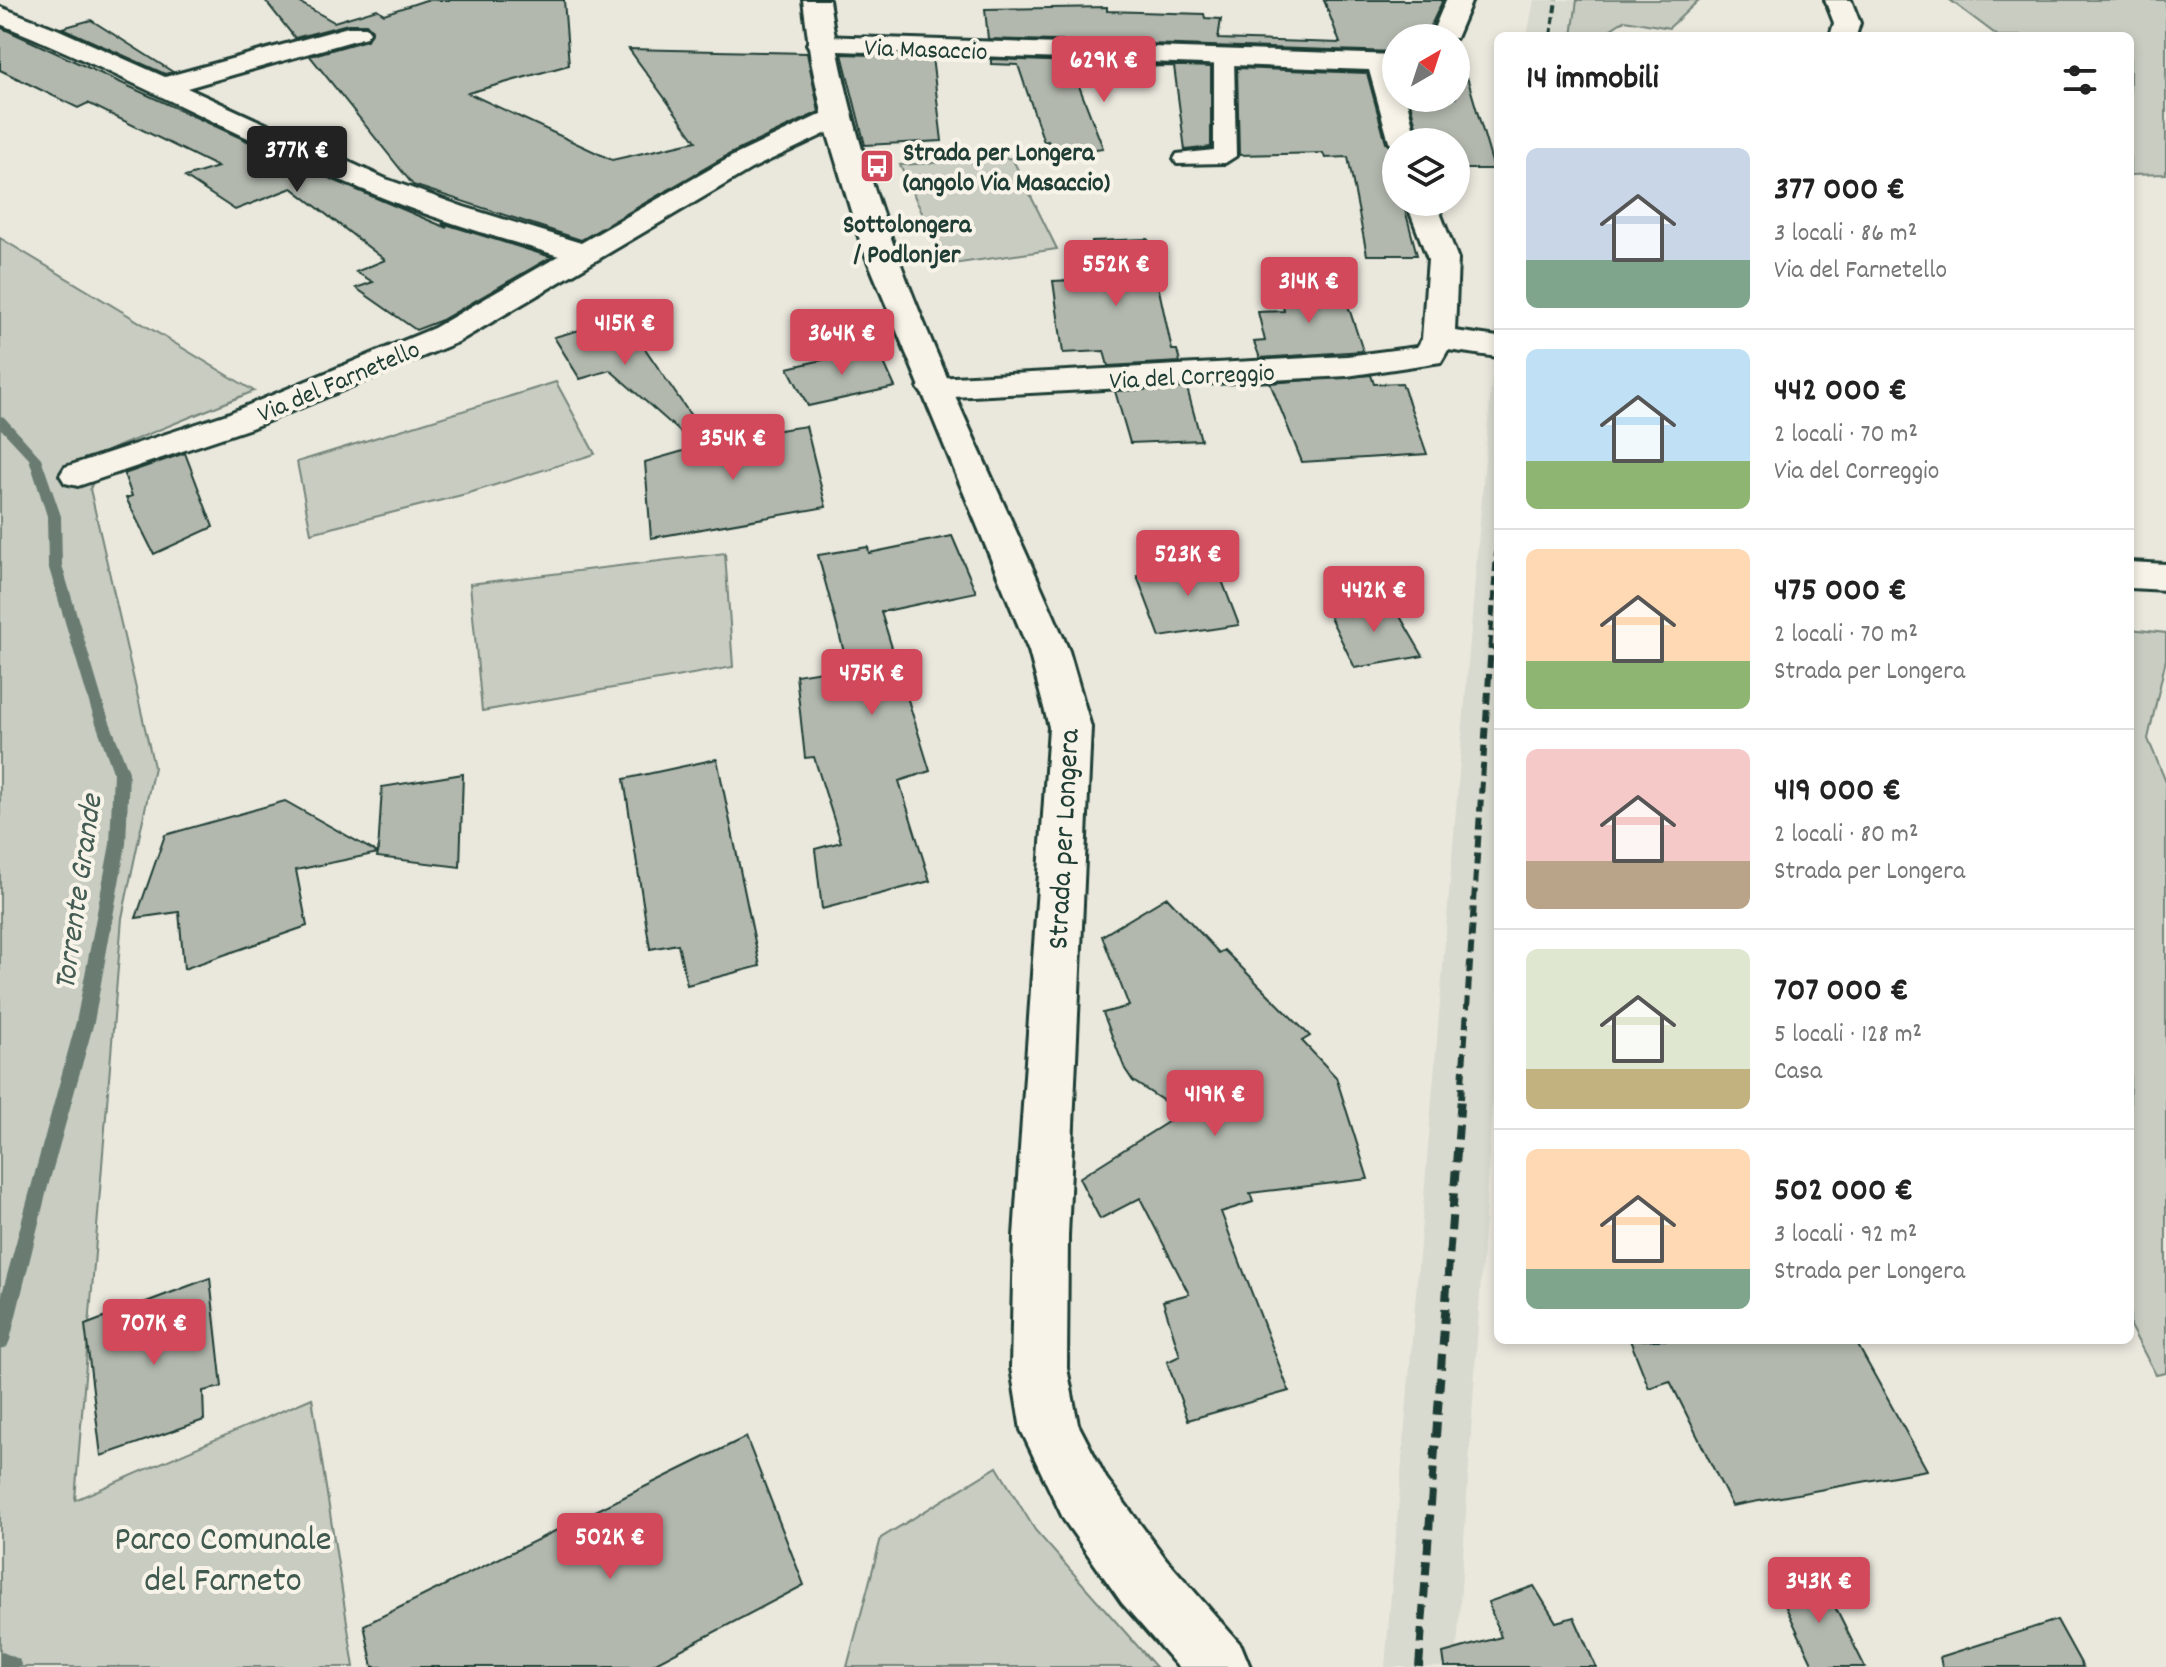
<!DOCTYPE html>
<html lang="it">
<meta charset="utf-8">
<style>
:root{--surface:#fff;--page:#f6f6f6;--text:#222;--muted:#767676;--line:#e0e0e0;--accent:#d1495b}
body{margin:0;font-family:Dekko,sans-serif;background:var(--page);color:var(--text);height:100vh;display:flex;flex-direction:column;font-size:30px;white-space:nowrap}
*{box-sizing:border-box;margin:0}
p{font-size:26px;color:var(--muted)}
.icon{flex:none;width:44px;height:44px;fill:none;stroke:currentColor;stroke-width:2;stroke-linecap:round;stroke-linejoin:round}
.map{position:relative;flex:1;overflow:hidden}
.drawer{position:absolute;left:1494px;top:32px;width:640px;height:1312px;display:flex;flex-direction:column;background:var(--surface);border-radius:12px;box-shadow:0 4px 12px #0003}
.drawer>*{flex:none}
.needle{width:52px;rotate:39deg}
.controls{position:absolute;left:1382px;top:24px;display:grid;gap:16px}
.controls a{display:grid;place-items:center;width:88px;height:88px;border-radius:50%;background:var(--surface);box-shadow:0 4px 12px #0003;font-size:40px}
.price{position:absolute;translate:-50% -68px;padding:0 18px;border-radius:8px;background:var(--accent);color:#fff;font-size:26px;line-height:52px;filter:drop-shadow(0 2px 4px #0008)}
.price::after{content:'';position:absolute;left:50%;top:48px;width:24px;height:18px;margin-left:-12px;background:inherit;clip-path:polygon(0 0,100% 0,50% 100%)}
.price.on{background:#222;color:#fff}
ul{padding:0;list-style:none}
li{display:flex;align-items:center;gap:24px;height:200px;padding:0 32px}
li+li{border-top:2px solid var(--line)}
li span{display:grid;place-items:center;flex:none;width:224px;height:160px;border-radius:12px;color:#555}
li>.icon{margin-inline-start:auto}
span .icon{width:96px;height:96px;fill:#fffc;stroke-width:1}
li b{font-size:34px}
h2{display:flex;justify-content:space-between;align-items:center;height:96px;padding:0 32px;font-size:34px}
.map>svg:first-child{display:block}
</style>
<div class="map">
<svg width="2166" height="1667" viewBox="0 0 2166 1667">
<rect width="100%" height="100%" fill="#eae8dd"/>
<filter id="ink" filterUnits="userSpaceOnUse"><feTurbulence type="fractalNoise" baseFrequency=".0125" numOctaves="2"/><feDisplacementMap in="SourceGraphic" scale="16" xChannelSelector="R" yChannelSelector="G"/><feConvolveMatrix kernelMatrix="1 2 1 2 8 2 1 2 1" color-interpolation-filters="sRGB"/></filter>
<g filter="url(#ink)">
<path fill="#d9dacf" d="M1534,0h43l-5,36h-45z
M1498,302v711l-42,654h-71z"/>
<path fill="#c8ccc1" stroke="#74847a" stroke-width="2" d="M1577,0h122l-30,28 -44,-8 -25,16h-28z
M1950,0h216v174l-36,1v-139h-132z
M1012,158l45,91 -111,16 -46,-100z
M0,238l254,153 -147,60 -17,38 64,278 -32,151 -47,582 237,-102 42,269h-354z
M556,382l39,72 -129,40 -155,39 -14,-71z
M725,553l8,114 -251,44 -12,-127z
M2130,629l36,4v26l-18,80 18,43v591l-10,2 -26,-49z
M997,1467l38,63 121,137h-309l34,-129z"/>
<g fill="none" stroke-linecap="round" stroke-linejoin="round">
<path fill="#6a7c72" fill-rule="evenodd" d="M0,416l4,1 37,41 20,58 1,49 43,144 24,63 -3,72 -32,178 -47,168 -37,150 -3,7 -7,3v-49l76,-279 34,-178 3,-72 -22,-63 -43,-144 -1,-49 -18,-57 -29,-31z
M0,1651l19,8 3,8h-22z"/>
</g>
<path fill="#b2b8ae" stroke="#1f3d34" stroke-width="2" d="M265,0h30l39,22 43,-13 7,5 42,-14h138l5,65 -101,28 144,67 84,-19 -67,-92 178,4 12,59 -89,42 -149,86 -168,-55 -103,-129 57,-16 5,-10 -6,-6h-18l-53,14z
M1324,0h119l-18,38h-29v14l-408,-13 -3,-30 122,-2v4l97,3 1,4 16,1 -3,20 122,4z
M91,20l82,52 -8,2 -103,-46z
M0,27l317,146 130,55 -5,-5 109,34 -109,63 -26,10 -60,-42 17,-6 -17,-10 29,-12 -93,-72 -57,22 -50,-33 33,-10 -130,-64 -10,5 -78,-38z
M842,54l90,3 10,84 -77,4z
M991,59l220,8v80l-26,3 -11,-84 -102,2 31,80 -49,7 -6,-14 -4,1 -26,-77 -27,-1z
M1237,68l130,5 19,70 10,9v50h7l14,53h-50l-19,-98 -23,1 -2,-5 -84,2z
M1456,76l11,1 27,92h-38v-27h-36l-11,-44h47z
M1148,239l24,111h5l3,12 -72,4 -4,-15 -41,2 -10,-72 45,-2 -6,-38z
M1342,287l21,64 -103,7 -6,-16 11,-1 -7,-29 26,-1 -4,-21z
M624,318l74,108 -12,11 -76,-67 -30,9 -26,-42z
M877,347l18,40 -87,19 -20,-38z
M1371,375l3,9 28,-1 25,71 -125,8 -32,-79z
M1187,388l14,52 -71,3 -15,-52z
M806,426l20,81 -175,31 -6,-76 87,-25z
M185,453l28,74 -59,27 -28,-56 6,-2 -8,-22z
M952,536l24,56 -95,20 49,159 -31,10 31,100 -108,28 -7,-60 26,-7 -27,-85 -9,1 -9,-83 52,-8 -30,-112 50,-8 1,6z
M1213,557l26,68 -79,12 -23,-61 32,-4 -3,-8z
M1390,599l33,57 -68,12 -28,-57z
M717,759l43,207 -73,19 -9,-41 -28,5 -26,-170z
M463,774l-3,93 -83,-10 1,-4 -82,17 11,56 -123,43 -5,-57 -43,6 29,-83 120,-34 93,52 4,-66z
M1167,897l52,56 5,-3 86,86 -8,5 34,36 32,102 -118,14 3,9 -32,10 68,179 -101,29 -21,-58 13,-6 -17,-55 26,-7 -49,-96 -40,21 -21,-41 103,-65 -49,-32 -8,-12 -22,-56 26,-7 -27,-70z
M210,1278l12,109 -19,4 1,29 -103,36 -16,-131z
M1630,1340h225l72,130 -195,36 -62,-125 -21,7z
M746,1437l58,148 -156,82h-275l-9,-42z
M1820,1577l45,90h-51l-38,-81z
M1534,1586l22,36 18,-5 22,50h-151l-2,-14 58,-16 -13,-35z
M2057,1620l26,47h-141l-2,-10z"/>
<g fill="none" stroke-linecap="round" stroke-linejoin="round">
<g stroke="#1f3d34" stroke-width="6">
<path id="lane" d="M1224,51l10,6 2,99 -11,7 -48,1 -3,-5 3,-5 37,-4v-93z"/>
</g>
<g stroke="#1f3d34" stroke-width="6">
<path id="street" d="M1446,0h26l-16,38h-26z
M1825,0h26l9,23 -4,13h-26l4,-13z
M0,7l57,22 108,48 183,-50h18l4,5 -4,5 -179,51 199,91 78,28 117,36 150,-86 97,-46 10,-2 10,2 4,6 -4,6 -97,46 -293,173 -207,86 -173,58 -13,-3 -5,-8 5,-8 162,-53 207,-86 125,-72c-66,-20 -132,-39 -195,-66 -123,-51 -240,-116 -364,-166z
M820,36l576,19v43h10l11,44h-21v7l-7,-7 -20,-72 -558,-20 -4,-6 4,-6z
M1406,202h30l22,57 -3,72 43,6v20l-50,-7 -7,12 -94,14 -412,22 -12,-3 -5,-7 5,-7 12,-3 412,-22 70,-9 5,-8 6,-80z
M2130,562l36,2v26l-36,-2z"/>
</g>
<g stroke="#1f3d34" stroke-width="6">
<path id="secondary" d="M803,0h26c34,232 150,438 240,651l22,76 -23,509 -1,132 11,56 28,54 60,81 75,86 9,22h-72l-56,-64 -58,-83 -43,-90 -10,-62 3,-132 35,-509 -20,-76 -168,-407 -37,-122 -13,-61z"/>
</g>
<use href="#lane" fill="#f7f3e8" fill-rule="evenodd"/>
<use href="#street" fill="#f7f3e8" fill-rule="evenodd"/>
<use href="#secondary" fill="#f7f3e8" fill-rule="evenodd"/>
<path stroke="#1f3d34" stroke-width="4" stroke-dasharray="8 4" stroke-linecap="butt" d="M1551,36l5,-36"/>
<path stroke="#1f3d34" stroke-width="5" stroke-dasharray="10 5" stroke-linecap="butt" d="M1490,647l8,-116"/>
<path stroke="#1f3d34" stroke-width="6" stroke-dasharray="12 6" stroke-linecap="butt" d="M1461,1099l30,-454"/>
<path stroke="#1f3d34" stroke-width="8" stroke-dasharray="15 8" stroke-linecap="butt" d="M1419,1667l42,-570"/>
</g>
</g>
<defs>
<g id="bus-square" transform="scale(1.8)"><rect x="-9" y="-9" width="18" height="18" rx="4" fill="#d1495b" stroke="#f7f3e8"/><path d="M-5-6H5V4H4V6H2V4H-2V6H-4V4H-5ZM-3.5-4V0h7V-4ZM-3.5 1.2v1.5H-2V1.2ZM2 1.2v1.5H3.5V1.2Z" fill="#fff"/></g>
</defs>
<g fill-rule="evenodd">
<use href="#bus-square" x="877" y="166"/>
</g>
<g text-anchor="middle" stroke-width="8" stroke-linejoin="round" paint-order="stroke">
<g font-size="26" fill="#1f3d34" stroke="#f7f3e8">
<text transform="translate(926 48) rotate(2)" y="9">Via Masaccio</text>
<text transform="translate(1192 375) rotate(-3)" y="9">Via del Correggio</text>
<text transform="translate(338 380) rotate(-23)" y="9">Via del Farnetello</text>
</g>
<g font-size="26" font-weight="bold" fill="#1f3d34" stroke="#f7f3e8" text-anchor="start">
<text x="903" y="160">Strada per Longera<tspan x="903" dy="30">(angolo Via Masaccio)</tspan></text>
</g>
<g font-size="26" font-weight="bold" fill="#1f3d34" stroke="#f7f3e8">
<text x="907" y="232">Sottolongera<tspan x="907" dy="30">/ Podlonjer</tspan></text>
</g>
<g font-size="30" fill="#1f3d34" stroke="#f7f3e8">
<text transform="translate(1062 839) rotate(-87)" y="10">Strada per Longera</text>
</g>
<g font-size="32" font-style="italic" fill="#445c53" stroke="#f7f3e8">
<text transform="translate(76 892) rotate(-82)" y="11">Torrente Grande</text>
</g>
<g font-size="36" fill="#415a50" stroke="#f7f3e8">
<text x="223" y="1549">Parco Comunale<tspan x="223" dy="41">del Farneto</tspan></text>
</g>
</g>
</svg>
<div class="controls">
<a><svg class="needle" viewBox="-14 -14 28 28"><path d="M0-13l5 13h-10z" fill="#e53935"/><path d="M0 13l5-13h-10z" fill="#767676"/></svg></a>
<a><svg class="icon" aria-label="layers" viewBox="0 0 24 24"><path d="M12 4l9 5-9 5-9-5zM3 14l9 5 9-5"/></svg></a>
</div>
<b class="price" style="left:1104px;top:104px">629K €</b>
<b class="price on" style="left:297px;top:194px">377K €</b>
<b class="price" style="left:1116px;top:308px">552K €</b>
<b class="price" style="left:1309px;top:325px">314K €</b>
<b class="price" style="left:625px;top:367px">415K €</b>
<b class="price" style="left:842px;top:377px">364K €</b>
<b class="price" style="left:733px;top:482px">354K €</b>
<b class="price" style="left:1188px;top:598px">523K €</b>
<b class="price" style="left:1374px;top:634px">442K €</b>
<b class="price" style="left:872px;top:717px">475K €</b>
<b class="price" style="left:1215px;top:1138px">419K €</b>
<b class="price" style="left:154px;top:1367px">707K €</b>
<b class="price" style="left:610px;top:1581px">502K €</b>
<b class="price" style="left:1819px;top:1625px">343K €</b>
<section class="drawer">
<h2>14 immobili<svg class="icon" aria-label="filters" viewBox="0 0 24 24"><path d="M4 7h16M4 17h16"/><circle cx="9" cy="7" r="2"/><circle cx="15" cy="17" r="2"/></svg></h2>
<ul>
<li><span style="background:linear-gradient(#c9d6e8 70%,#7fa58c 0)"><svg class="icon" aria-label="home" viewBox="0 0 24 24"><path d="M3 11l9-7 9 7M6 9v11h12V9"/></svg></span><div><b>377 000 €</b><p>3 locali · 86 m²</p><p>Via del Farnetello</p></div></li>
<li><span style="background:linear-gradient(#bfe0f5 70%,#8fb573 0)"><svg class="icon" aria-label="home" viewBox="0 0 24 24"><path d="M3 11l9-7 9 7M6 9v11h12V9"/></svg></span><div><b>442 000 €</b><p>2 locali · 70 m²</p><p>Via del Correggio</p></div></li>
<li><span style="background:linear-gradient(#ffd9b3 70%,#8fb573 0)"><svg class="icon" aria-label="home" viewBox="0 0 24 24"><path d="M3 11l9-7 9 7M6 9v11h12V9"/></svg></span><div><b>475 000 €</b><p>2 locali · 70 m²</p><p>Strada per Longera</p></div></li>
<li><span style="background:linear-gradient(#f6c9c9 70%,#b9a48a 0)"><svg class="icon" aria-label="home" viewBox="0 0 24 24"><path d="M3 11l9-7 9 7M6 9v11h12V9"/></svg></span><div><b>419 000 €</b><p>2 locali · 80 m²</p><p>Strada per Longera</p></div></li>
<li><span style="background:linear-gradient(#dfe7d0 75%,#c2b280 0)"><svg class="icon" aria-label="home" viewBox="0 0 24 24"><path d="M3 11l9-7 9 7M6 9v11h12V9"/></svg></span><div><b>707 000 €</b><p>5 locali · 128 m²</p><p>Casa</p></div></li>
<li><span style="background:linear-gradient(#ffd9b3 75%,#7fa58c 0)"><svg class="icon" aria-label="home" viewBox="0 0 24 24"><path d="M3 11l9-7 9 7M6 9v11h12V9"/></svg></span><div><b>502 000 €</b><p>3 locali · 92 m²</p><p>Strada per Longera</p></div></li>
</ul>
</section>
</div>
